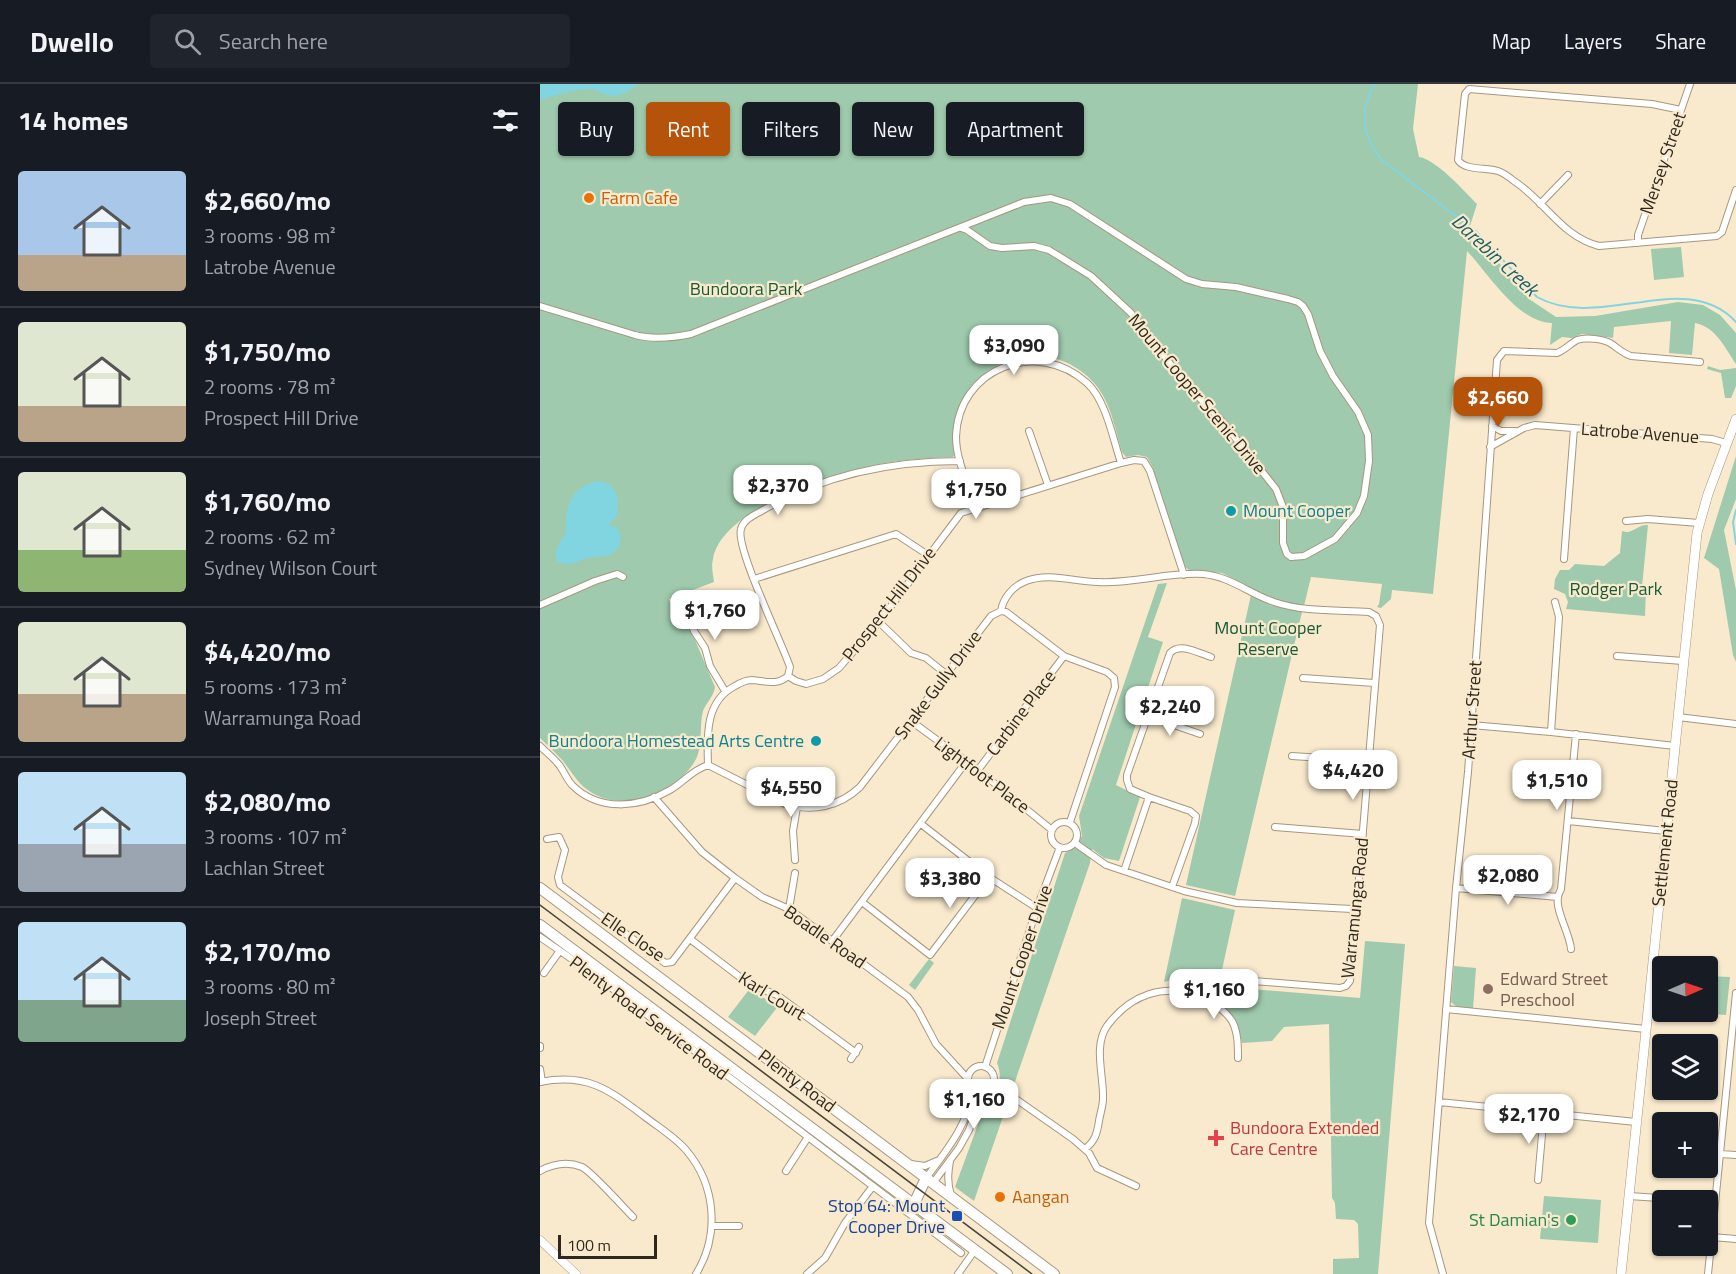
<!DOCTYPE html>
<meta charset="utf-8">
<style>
:root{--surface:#171b24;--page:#20242c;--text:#f1f3f6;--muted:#9ea1a6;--line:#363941;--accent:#b45309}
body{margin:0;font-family:"Titillium Web",sans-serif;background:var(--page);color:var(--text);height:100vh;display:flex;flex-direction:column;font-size:22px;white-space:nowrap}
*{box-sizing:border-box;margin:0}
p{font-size:20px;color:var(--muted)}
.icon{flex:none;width:33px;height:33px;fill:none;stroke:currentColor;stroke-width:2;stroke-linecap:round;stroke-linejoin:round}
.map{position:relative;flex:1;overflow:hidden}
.drawer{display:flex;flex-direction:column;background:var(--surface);width:540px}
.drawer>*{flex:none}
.top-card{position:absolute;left:18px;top:18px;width:570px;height:54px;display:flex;gap:12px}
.needle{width:39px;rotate:88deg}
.fabs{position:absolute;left:1112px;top:872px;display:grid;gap:12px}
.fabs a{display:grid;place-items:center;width:66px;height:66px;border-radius:6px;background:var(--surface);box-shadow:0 2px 4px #0004;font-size:30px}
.scale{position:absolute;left:18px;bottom:15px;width:99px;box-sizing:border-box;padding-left:6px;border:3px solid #2e281e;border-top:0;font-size:16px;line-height:21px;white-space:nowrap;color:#2e281e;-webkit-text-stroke:4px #f9eace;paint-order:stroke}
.price{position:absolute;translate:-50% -51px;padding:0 14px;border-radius:12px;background:#fff;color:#222;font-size:20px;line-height:39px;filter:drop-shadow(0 2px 3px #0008)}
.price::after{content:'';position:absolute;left:50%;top:36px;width:18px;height:14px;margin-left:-9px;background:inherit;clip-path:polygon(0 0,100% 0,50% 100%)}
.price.on{background:var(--accent);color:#fff}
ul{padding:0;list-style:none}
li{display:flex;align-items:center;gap:18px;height:150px;padding:0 18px}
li+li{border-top:2px solid var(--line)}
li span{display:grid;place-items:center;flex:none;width:168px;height:120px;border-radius:6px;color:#555}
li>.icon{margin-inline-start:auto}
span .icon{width:72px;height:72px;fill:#fffc;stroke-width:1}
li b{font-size:26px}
h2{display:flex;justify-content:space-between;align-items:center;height:72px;padding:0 18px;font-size:26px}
.pill{padding:0 21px;border-radius:6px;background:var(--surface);box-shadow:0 2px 4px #0004;font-size:21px;line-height:54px}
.pill.on{background:var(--accent);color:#fff}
header{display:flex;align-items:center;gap:36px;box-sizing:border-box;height:84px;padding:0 30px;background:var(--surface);border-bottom:2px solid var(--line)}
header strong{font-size:28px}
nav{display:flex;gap:33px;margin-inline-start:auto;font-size:21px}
.search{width:420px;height:54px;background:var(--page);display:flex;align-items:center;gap:15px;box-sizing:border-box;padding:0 21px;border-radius:6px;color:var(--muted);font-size:22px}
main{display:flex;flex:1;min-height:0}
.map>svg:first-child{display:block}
</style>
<header>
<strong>Dwello</strong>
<div class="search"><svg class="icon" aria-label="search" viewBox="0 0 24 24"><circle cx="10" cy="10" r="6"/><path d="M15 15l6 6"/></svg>Search here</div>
<nav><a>Map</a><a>Layers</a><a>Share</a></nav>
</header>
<main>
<section class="drawer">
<h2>14 homes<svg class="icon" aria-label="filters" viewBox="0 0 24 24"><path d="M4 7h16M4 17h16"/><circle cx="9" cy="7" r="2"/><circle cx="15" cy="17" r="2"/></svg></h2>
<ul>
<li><span style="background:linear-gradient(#a9c7e8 70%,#b9a48a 0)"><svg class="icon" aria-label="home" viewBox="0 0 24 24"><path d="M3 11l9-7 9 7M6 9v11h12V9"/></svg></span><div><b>$2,660/mo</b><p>3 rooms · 98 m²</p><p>Latrobe Avenue</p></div></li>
<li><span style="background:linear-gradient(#dfe7d0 70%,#b9a48a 0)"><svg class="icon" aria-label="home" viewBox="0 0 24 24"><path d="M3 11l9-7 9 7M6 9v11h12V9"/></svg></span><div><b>$1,750/mo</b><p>2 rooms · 78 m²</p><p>Prospect Hill Drive</p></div></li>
<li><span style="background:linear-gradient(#dfe7d0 65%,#8fb573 0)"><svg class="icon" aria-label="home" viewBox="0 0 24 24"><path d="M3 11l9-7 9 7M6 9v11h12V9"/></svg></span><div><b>$1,760/mo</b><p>2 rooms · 62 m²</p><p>Sydney Wilson Court</p></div></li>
<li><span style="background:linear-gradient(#dfe7d0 60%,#b9a48a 0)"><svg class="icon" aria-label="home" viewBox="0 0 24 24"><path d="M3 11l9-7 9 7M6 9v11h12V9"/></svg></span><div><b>$4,420/mo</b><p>5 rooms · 173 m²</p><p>Warramunga Road</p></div></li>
<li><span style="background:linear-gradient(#bfe0f5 60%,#9aa5b1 0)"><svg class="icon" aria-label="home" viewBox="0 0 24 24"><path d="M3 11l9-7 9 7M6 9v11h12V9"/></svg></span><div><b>$2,080/mo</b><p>3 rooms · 107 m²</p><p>Lachlan Street</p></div></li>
<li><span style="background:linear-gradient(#bfe0f5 65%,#7fa58c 0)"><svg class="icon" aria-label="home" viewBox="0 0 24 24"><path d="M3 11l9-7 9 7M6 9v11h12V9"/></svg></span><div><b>$2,170/mo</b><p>3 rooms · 80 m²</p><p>Joseph Street</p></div></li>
</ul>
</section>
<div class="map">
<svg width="1196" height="1190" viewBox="0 0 1196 1190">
<rect width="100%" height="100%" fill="#f9eace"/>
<path fill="#9fcaad" d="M0,0h878l-5,45 6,28c18,3 44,33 58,47l-9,28 39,39 22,28 27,18 39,-1 83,-14 25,3 17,10 16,18v31c-11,-16 -20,-37 -41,-41l-3,32 -23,-2 2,-32 -57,6 -1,11 -31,-4 -10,4 -10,-1 -12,8 2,-22c-34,0 -64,-50 -85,-72l-34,343 -41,-4 -1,9 -10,9 -4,-1 2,-3 3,-20 -71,-7 -7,29 -20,-4 -13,-4 -49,-25 -33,-3 -4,-3 -4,-10 -29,-91 -5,-9 -9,-2 -12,2 -4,-5c-7,-23 -11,-49 -27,-68 -56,-63 -154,-12 -140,70l-2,3c-27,1 -53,3 -79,8 -43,10 -153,44 -161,94 -2,7 0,15 1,23l-45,17 7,15 4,-1 4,1 31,73c-1,9 -9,16 -12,24 -4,15 0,31 -6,46 -14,31 -67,54 -99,39 -19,-9 -23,-20 -35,-35 -7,-8 -15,-15 -23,-23z
M1141,163l3,30 -30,3 -3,-31z
M1168,282l12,4 16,-2v18l-5,12h-6l-4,-25 -14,-4z
M1196,372v43l-12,31 12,60v72l-3,-7 -14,-86 -15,-11z
M1108,441l-6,62 4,1 -1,28 -79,-7 2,-7 -3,-8 -11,-5 1,-10 5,-9h9l6,-6 29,2 16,-13 2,-22c11,4 15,-7 26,-6z
M627,499l-19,54 15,5 -47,143 24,12 -21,64 -15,-3 -12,-9 -2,14 -116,338 -19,-14 32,-87c12,-9 16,-23 10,-37l68,-210 7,-4 10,-13 -3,-20 79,-232z
M711,511l19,10 32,7 -67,284 -49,-11z
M642,814l53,12 -13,60h-9l-49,12z
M825,857l40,3 -27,330h-45v-15l26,-1 -1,-34 -4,-4 -18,-1 -1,-16 -3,-5 -3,-174 -45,3 -12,14 -30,2c-4,-23 -15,-35 -34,-47l7,-10 145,12z
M389,875l5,4 -19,27 -6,-5z
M914,882l22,2 -3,41 -15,-1 -7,-6z
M1167,892l23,1 -4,38 -55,-4h36z
M208,907l31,14 -24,31 -27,-19z
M1004,1112l57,4 -3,43 -58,-4z"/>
<path fill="#81d5e1" d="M0,0h99c-9,6 -19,14 -31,11 -6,-1 -11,-6 -17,-6 -17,0 -35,6 -51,11z
M59,397c21,5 19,17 18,35l-8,8 2,3 4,-1c10,9 6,26 -8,30 -6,1 -13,0 -19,2 -12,4 -20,9 -32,3 -1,-11 2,-19 10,-27 -2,-26 5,-48 33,-53z"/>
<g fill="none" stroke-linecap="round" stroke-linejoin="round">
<path stroke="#81d5e1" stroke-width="2" d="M835,0c-5,5 -6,11 -8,18 -7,23 1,42 16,59l94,71 60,65c63,35 148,-30 199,25
M1196,426l-3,12 3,22"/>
<g stroke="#a6977e" stroke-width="8">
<path id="minor" d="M1141,26l-29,-6 -183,-15 -4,5 -7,66c7,11 28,7 40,11 6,2 11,6 16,10 31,20 48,56 85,65l118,-10 5,-4 14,-42
M1000,120l28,-29
M1098,159v-8l52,-151
M0,222l95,29c19,5 37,3 56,-1l333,-132 27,-4 19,6 116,75 16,5 34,3 52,12 10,3 5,4 5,8 12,37 13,25 25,36 10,23 1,26 -5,35 -7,17 -22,26 -31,17 -13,1 -4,-3 -4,-11v-36l-7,-18 -55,-69 -36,-37 -54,-70 -40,-37 -42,-26 -15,-4 -32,2 -12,-2 -23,-16 -6,-2
M952,342l9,5h14
M489,347l19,54
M950,363l34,-19 11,-3 177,14 14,4
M436,424c-7,-23 -20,-47 -20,-71 2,-69 81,-99 131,-54 19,17 26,56 34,80
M1086,437l22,-2 51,4
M1024,475l10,-131
M214,495l142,-45 32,21
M143,518l11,29 11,17 5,18 15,25
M0,521l55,-24 22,-7 6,3
M461,527c2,-13 12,-25 25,-30 24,-9 48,1 72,1 35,2 70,-10 105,-8 26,2 47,20 71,28 29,10 65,8 95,10l7,4 4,9 -23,278 -5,6 3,14 -5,58 -4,5 -6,2 -99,-8
M461,527l5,1 58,44 43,16 7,6 1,9 -45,135
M339,538l32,31 15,5 20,16
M1077,572l66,5
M248,592l8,5 10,3 17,-5 16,-11 40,-46 82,-109 160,-50 13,-3 10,1 6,10 34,104
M248,592l2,-9c-8,-24 -55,-120 -49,-138 3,-11 16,-15 24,-20 59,-34 128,-48 195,-48
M763,594l71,5
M608,632l52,18
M1138,633l58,7
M371,637l67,49 74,60
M931,641l80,7 124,14
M1011,648l8,-115 -4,-15
M0,662c7,7 14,12 20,20 4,6 7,13 12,19 27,27 67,23 98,5 14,-8 22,-20 38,-25l77,39c27,8 54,3 75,-17l131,-171 10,-5
M752,672l76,5
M168,681c-1,-29 -3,-64 27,-79 5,-3 10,-6 17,-6 13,1 25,6 36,-4
M438,686l86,-114
M114,713l48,55 33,26 27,19 27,12 119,88 10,13 18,34 32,35
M609,713l41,14 6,5 -1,7 -23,64
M1028,737l98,10
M511 751a13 13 0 1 1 26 0a13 13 0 1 1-26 0Z
M381,740l68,53 48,31
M735,743l88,7
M7,755l12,-2 6,13 -7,27 2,8 105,78 7,-1 63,-84
M535,759l31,22 78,26 53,12 115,6
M255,776l-2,-29 4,-24
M584,787l25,-74 -19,-8 -3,-9v-5l43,-122c10,-11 28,0 41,4
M916,804l102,9
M322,818l68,53 59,-78
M249,825l6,-36
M0,853l52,36 369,280
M150,855l59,45 28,11 79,58
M293,856l133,-178
M1031,865c-1,-15 -16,-39 -13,-51 0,-4 2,-6 3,-9l15,-155
M4,889l15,-21
M906,925l200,20
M0,964v-2
M311,975l8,-12
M428 995a13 13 0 1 1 26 0a13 13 0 1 1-26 0Z
M445,983l52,-159 23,-61
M0,985l2,13
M0,998c47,-9 68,7 104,34 14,11 31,21 42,34 30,35 34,85 10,124
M453,999l80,56 16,14 8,15 39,18
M899,1018l197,20
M545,1065c10,-8 12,-15 14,-28 1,-7 4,-15 4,-22 1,-23 -10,-53 4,-73 23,-31 57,-44 93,-29 12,5 25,13 32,24 6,11 6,25 6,37
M1180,1070l16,1
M410,1077c-2,12 -3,22 1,34
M371,1080l14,2 14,-6
M0,1087c13,-7 27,-10 42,-4 9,4 42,41 51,50
M246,1087l22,-34
M386,1094c21,-28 42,-53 47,-89
M998,1096l6,-68
M393,1099l26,-35 10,-18 14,-38
M1089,1112l61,4
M172,1142h27
M1172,1153l24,2
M267,1190l18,-16 20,-35 28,-37
M418,1190l17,-24
M903,1190l-14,-51 27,-335 12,-116 29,-412 7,-9 53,2c8,-3 13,-9 20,-13 9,-3 26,-1 33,3 8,5 12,10 21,13l69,6
M1168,1190l28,-281"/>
</g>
<g stroke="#a6977e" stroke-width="9">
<path id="tertiary" d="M0,1156l36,34"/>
</g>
<g stroke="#a6977e" stroke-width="10">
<path id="primary" d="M1081,1190l76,-741 11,-39 28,-75"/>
</g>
<g stroke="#a6977e" stroke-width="12">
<path id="trunk" d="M0,804l514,386
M0,841l467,349
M374,1120l12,-26"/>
</g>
<use href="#minor" stroke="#fff" stroke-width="6"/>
<use href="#tertiary" stroke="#fff" stroke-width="8"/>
<use href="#primary" stroke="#fff" stroke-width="9"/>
<use href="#trunk" stroke="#fff" stroke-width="10"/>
<path stroke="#4b4437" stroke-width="1.5" d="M0,821l492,369"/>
</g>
<g fill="#e8710a" stroke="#f9eace" stroke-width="2">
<circle cx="49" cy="114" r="6"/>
<circle cx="460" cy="1113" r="6"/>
</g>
<g fill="#0f9aa8" stroke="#f9eace" stroke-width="2">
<circle cx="691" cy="427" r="6"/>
<circle cx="276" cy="657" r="6"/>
</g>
<circle fill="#8d6e63" stroke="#f9eace" stroke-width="2" cx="948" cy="905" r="6"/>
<path fill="#e0444e" stroke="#f9eace" stroke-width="2" d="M673 1045h6v6h6v6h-6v6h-6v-6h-6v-6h6z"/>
<rect fill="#1a4fb4" stroke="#f9eace" stroke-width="2" x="411" y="1126" width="12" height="12" rx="3"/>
<circle fill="#2e9e5b" stroke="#f9eace" stroke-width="2" cx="1031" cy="1136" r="6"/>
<g text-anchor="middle" stroke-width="4.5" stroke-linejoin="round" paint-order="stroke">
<g font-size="18" fill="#2e281e" stroke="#f9eace">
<text transform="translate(1123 79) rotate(-71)" y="6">Mersey Street</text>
<text transform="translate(657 310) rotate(50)" y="6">Mount Cooper Scenic Drive</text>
<text transform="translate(1100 349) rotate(4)" y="6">Latrobe Avenue</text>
<text transform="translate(349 520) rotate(-52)" y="6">Prospect Hill Drive</text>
<text transform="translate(398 601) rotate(-53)" y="6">Snake Gully Drive</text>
<text transform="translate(932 626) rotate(-86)" y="6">Arthur Street</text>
<text transform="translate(481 629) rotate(-53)" y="6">Carbine Place</text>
<text transform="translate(442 691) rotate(37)" y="6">Lightfoot Place</text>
<text transform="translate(1125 759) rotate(-84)" y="6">Settlement Road</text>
<text transform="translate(815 824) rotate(-84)" y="6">Warramunga Road</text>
<text transform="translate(93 853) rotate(34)" y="6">Elle Close</text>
<text transform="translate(285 853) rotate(35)" y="6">Boadle Road</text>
<text transform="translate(482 873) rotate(-71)" y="6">Mount Cooper Drive</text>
<text transform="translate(232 912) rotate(32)" y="6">Karl Court</text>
<text transform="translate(109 934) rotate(37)" y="6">Plenty Road Service Road</text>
<text transform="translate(257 997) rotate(37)" y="6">Plenty Road</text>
</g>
<g font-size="18" fill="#c56008" stroke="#f9eace" text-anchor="start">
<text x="61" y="120">Farm Cafe</text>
<text x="472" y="1119">Aangan</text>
</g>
<g font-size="18" fill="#175b37" stroke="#f9eace">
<text x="206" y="211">Bundoora Park</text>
<text x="1076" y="511">Rodger Park</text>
<text x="728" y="550">Mount Cooper<tspan x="728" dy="21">Reserve</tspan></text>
</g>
<g font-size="18" fill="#0d838f" stroke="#f9eace" text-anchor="start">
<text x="703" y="433">Mount Cooper</text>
<text x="264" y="663" text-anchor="end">Bundoora Homestead Arts Centre</text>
</g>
<g font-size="18" fill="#785e54" stroke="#f9eace" text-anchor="start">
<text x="960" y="901">Edward Street<tspan x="960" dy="21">Preschool</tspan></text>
</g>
<g font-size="18" fill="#be3a42" stroke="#f9eace" text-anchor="start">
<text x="690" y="1050">Bundoora Extended<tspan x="690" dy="21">Care Centre</tspan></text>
</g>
<g font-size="18" fill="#164399" stroke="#f9eace" text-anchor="end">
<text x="405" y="1128">Stop 64: Mount<tspan x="405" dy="21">Cooper Drive</tspan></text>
</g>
<g font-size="18" fill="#27864d" stroke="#f9eace" text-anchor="end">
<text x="1019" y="1142">St Damian's</text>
</g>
<g font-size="20" font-style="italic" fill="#1a6069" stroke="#f9eace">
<text transform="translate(955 171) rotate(43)" y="7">Darebin Creek</text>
</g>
</g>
</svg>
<div class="fabs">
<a><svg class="needle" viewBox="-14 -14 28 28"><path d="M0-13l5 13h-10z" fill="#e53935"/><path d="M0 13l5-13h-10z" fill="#9ea1a6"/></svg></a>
<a><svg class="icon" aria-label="layers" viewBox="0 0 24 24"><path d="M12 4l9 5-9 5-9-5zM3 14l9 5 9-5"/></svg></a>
<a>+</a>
<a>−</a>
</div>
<div class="scale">100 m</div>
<b class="price" style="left:474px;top:292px">$3,090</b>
<b class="price on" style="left:958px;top:344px">$2,660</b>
<b class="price" style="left:238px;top:432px">$2,370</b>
<b class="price" style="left:436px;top:436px">$1,750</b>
<b class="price" style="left:175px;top:557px">$1,760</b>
<b class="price" style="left:630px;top:653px">$2,240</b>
<b class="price" style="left:813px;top:717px">$4,420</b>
<b class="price" style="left:1017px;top:727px">$1,510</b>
<b class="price" style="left:251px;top:734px">$4,550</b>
<b class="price" style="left:968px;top:822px">$2,080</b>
<b class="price" style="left:410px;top:825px">$3,380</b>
<b class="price" style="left:674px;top:936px">$1,160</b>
<b class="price" style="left:434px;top:1046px">$1,160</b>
<b class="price" style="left:989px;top:1061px">$2,170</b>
<div class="top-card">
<a class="pill">Buy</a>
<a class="pill on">Rent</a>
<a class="pill">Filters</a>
<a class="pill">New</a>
<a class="pill">Apartment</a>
</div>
</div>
</main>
